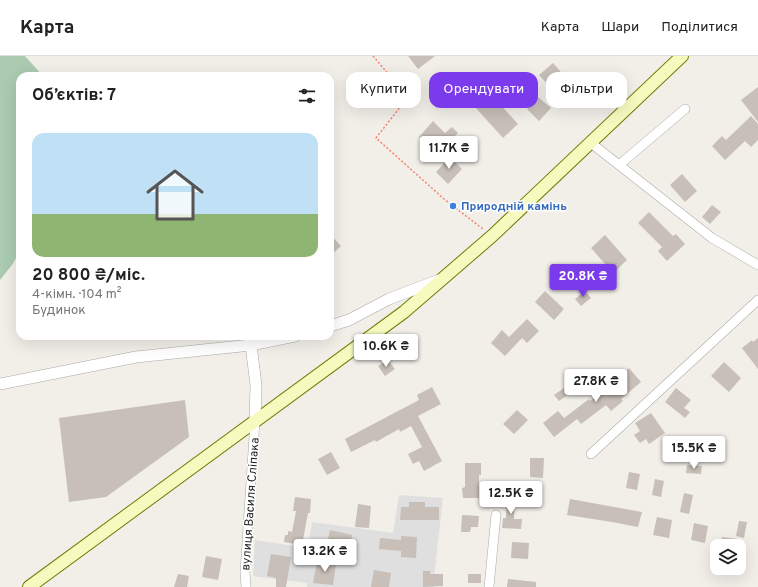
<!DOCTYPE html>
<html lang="uk">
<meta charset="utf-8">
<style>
:root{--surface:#fff;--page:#f6f6f6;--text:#222;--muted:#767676;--line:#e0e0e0;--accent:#7c3aed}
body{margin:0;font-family:Overpass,sans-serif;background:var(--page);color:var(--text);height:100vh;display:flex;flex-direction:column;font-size:15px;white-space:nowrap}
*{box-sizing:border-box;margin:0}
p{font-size:13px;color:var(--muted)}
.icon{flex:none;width:22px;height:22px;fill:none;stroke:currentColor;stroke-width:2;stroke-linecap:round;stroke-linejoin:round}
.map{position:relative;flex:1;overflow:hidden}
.panel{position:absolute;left:16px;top:16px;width:318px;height:268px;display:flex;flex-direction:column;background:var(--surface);border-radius:12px;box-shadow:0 4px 16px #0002}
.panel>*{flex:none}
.banner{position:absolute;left:346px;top:16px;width:352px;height:36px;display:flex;gap:8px}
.tools{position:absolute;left:710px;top:483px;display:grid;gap:8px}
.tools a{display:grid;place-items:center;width:36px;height:36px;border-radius:8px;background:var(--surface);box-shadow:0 4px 16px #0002;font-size:20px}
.price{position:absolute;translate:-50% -34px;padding:0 9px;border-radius:4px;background:#fff;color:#222;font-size:13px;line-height:26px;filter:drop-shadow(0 1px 2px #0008)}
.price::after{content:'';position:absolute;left:50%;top:24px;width:12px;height:9px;margin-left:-6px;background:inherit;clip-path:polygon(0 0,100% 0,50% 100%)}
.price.current{background:var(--accent);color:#fff}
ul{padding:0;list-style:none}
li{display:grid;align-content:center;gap:8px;height:212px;padding:0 16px}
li+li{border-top:1px solid var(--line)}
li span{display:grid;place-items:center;height:124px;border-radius:12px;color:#555}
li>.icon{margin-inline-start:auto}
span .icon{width:72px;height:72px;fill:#fffc;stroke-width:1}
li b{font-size:17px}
h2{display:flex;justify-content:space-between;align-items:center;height:48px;padding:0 16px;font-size:17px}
.chip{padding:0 14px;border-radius:12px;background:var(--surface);box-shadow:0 4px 16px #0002;font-size:14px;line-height:36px}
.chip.current{background:var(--accent);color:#fff}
header{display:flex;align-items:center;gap:24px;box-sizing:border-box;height:56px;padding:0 20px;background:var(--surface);border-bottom:1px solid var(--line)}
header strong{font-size:19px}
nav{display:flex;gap:22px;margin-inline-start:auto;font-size:14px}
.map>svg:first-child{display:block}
</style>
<header>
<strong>Карта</strong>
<nav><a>Карта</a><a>Шари</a><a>Поділитися</a></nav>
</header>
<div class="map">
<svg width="758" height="531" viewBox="0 0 758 531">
<rect width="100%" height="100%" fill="#f2efe9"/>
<path fill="#e0dfdf" d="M399,439l44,3 -10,89h-126v-4l-54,-7 2,-36 53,8 4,-26 81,11z"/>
<path fill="#aacbaf" d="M0,0h25l18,20h-23v175l-8,14 -12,15z"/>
<path fill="#c7bfb8" d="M408,0h27l-17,13z
M553,7l20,23 1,-2 9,11 -6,6 -17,-18 -8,6 -13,-14z
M758,31v35l-17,-22z
M490,37l28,31 -15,14 -28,-31z
M538,41l13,11 -12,13 -12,-12z
M751,60l7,8v16l-7,7 -6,-6 -20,19 -13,-14 10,-10 4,4z
M433,65l12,12 7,-6 6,6 -11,11 -8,-8 -10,11 -10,-10z
M450,101l12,12 -14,15 -12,-12z
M682,118l15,17 -12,11 -15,-17z
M712,149l9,7 -11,12 -8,-7z
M649,156l24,24 3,-2 9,10 -18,17 -9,-10 4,-4 -24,-24z
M330,178l11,12 -11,10z
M605,179l22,25 -14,13 -22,-25z
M545,235l19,18 -10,11 -19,-18z
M585,235l6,7 -10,8 -6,-7z
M527,263l12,12 -12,12 -5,-5 -17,18 -14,-13 11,-13 7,7z
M758,282v31l-16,-21 10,-8 1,2z
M388,304l7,9 -10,7 -7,-10z
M724,306l17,16 -12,14 -18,-16z
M629,312l12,14 -20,17 2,2 -12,10 -5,-6 -25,19 -4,-5 -23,18 -11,-14 15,-12 6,7 25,-19 1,2z
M432,331l9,17 -23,12 24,45 -18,10 -5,-10 -6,3 -5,-10 14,-7 -11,-21 -11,6 -1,-3 -23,13 -1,-2 -24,12 -6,-13 74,-39 -2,-5z
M564,332l5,6 -10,7 -5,-6z
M676,332l15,12 -7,8 6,4 -5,6 -20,-16z
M185,344l4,37 -83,60 -37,5 -10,-84z
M517,354l11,10 -14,14 -11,-10z
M651,357l14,20 -16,11 -3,-5 -6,4 -6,-8 6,-4 -5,-8z
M331,396l9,16 -13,7 -9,-16z
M530,402h14l-1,20 -13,-1z
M465,407h16v12h-2v23h-16l-1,-10 3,-1z
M687,409l15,1 -1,8 -15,-1z
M629,416l11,2 -3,16 -11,-2z
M655,423l9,2 -3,16 -9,-2z
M684,437l9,2 -4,19 -9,-2z
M507,438l7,1v24h8l-1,10 -19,-1 1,-10h3z
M295,441l16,2 -1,14h-2l-6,32 -18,-3 1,-7h3v-4l4,1 4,-21h-3z
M570,443l72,13 -4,15 -26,-5 -45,-7z
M409,446h16v5h14v13h-39l1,-13h8z
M358,448l13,2 -2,22 -14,-1z
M462,459l17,1 -1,11h-7l-1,5h-9z
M657,461l15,3 -3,18 -16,-3z
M739,465l8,1 -3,16 -8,-2z
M694,467l14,3 -3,17 -14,-3z
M330,474l22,5 -1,9 -23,-5z
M401,480l16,1 -1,21 -15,-1v-6l-22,-2 1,-11 21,2z
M722,481l17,2 -1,7h-17z
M512,486l17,1 -1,16 -17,-1z
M271,498l20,3 -5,30h-10v-9l-9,-2z
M206,500l16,3 -4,21 -16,-3z
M317,505l19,3 -3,21 -20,-2z
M374,514l17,3 -2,14h-18z
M423,515h7v3h13v12l-20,1z
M178,518l11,2 -2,11h-13z
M468,518h13v9h-13z
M508,523l28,3v5h-29z"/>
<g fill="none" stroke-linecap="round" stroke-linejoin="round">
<g stroke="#a9a9a9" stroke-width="10">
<path id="minor" d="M591,87l121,95 46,27
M619,109l66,-56
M591,398l167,-154
M246,531l-1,-15 10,-151
M489,531l7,-72"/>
</g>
<g stroke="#a9a9a9" stroke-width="12">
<path id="tertiary" d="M330,270l19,-6 40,-21 50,-19
M251,289l5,40 -1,36
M0,328l136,-27 115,-12 44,-9"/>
</g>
<g stroke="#707d05" stroke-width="14">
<path id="secondary" d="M29,531l375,-275 88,-76 190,-180"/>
</g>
<path stroke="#fa8072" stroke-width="1.5" stroke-dasharray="2 2" stroke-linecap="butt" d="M373,0l35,41 -32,41 68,61 39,30"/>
<use href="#minor" stroke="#fff" stroke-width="9"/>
<use href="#tertiary" stroke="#fff" stroke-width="11"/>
<use href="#secondary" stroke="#f7fabf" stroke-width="12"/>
</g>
<circle fill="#3f7fe0" stroke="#fff" stroke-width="1.5" cx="453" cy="150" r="4"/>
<g text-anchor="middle" stroke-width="3" stroke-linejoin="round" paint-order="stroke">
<g font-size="12" font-weight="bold" fill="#366cbe" stroke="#fff" text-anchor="start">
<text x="461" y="154">Природній камінь</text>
</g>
<g font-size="12" fill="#222" stroke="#fff">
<text transform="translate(250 448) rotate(-86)" y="4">вулиця Василя Сліпака</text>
</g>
</g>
</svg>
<div class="tools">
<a><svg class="icon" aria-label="layers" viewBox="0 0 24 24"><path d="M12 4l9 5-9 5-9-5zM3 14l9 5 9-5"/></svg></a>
</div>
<b class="price" style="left:449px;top:114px">11.7K ₴</b>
<b class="price current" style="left:583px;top:242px">20.8K ₴</b>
<b class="price" style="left:386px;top:312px">10.6K ₴</b>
<b class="price" style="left:596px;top:347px">27.8K ₴</b>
<b class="price" style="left:694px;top:414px">15.5K ₴</b>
<b class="price" style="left:511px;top:459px">12.5K ₴</b>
<b class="price" style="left:325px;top:517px">13.2K ₴</b>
<div class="banner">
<a class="chip">Купити</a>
<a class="chip current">Орендувати</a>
<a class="chip">Фільтри</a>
</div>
<section class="panel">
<h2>Об’єктів: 7<svg class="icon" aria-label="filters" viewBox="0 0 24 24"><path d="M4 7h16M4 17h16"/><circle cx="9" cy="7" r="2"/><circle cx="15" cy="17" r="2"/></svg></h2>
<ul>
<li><span style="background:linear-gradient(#bfe0f5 65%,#8fb573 0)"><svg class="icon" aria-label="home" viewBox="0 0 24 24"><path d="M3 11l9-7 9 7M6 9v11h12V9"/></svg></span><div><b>20 800 ₴/міс.</b><p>4-кімн. · 104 m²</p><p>Будинок</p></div></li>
</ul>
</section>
</div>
